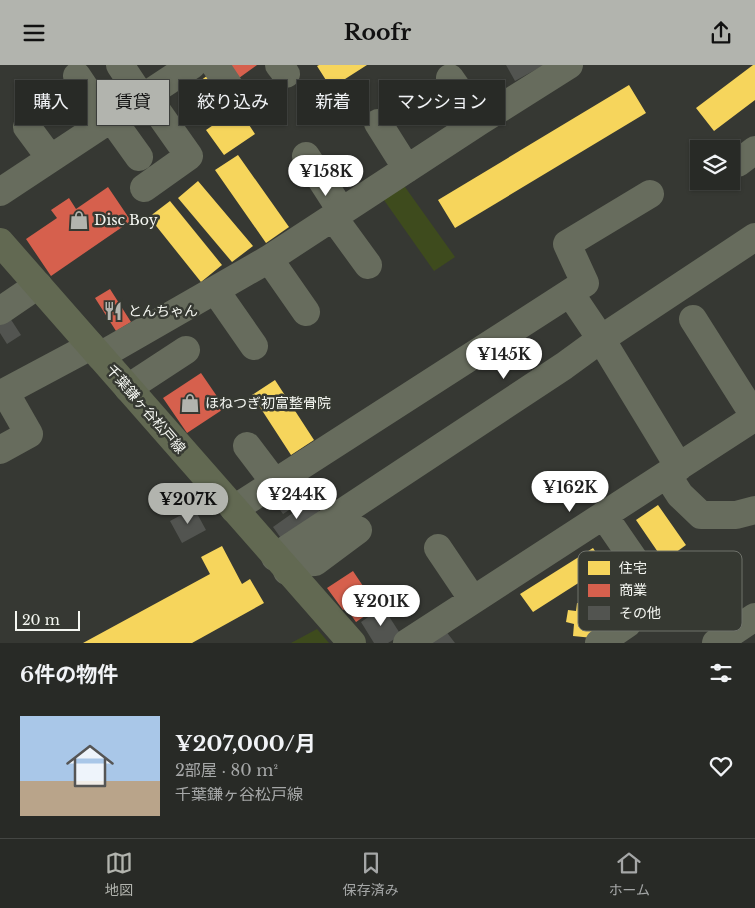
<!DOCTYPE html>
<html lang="ja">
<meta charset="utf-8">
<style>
:root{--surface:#282a26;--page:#30322e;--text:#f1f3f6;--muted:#a5a7a7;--line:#444643;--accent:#b2b4ae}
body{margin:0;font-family:"Libre Baskerville","Noto Sans JP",serif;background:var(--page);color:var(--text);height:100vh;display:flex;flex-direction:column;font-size:19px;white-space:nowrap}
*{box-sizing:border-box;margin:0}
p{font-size:16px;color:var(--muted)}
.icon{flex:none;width:28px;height:28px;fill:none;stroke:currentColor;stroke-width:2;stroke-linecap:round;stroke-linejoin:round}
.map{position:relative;height:578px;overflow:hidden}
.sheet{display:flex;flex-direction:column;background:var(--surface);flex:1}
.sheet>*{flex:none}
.top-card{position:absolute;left:15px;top:15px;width:500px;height:45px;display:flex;gap:10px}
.fabs{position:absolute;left:690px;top:75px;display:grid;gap:10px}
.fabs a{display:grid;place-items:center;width:50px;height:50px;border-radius:0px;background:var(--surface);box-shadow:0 1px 4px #0004,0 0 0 1px var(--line);font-size:25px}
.scale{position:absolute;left:15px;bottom:12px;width:65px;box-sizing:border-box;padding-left:5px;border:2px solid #f4f6f1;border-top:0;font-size:14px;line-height:18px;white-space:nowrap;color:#f4f6f1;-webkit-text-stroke:4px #363932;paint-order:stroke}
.price{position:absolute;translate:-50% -42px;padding:0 11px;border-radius:18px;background:#fff;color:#222;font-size:16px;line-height:32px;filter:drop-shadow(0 1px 2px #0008)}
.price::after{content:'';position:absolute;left:50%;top:30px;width:15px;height:11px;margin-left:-8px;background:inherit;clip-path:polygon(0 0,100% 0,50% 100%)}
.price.selected{background:var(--accent);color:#111}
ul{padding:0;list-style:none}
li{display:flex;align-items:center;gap:15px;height:125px;padding:0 20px}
li span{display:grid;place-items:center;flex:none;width:140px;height:100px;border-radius:0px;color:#555}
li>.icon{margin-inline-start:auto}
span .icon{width:60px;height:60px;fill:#fffc;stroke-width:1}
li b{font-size:21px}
h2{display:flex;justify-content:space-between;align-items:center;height:60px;padding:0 20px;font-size:21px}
.tag{padding:0 18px;border-radius:0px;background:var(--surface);box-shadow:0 1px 4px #0004,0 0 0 1px var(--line);font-size:18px;line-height:45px}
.tag.selected{background:var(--accent);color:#111}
header{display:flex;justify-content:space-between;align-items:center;height:65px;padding:0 20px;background:var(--accent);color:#111;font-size:22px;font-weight:700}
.menu{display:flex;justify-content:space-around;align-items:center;height:70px;border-top:1px solid var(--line);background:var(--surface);font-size:14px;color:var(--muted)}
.menu a{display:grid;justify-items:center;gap:2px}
.menu .selected{color:var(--accent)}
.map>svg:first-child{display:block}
</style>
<header><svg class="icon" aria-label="menu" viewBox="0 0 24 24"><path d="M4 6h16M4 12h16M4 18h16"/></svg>Roofr<svg class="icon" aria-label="share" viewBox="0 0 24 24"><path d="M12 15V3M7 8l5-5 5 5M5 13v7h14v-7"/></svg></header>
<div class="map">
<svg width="755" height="578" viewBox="0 0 755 578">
<rect width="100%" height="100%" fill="#363833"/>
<path fill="#3e4b1d" d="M400,115l55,77 -21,14 -55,-78z
M317,564l12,14h-38z"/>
<path fill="#f6d55c" d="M319,0h48l-36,23 -14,-22z
M753,0h2v35l-41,31 -18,-23z
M211,8l23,32 -26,18 -22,-32z
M629,20l17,28 -191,115 -17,-28z
M238,43l17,26 -31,21 -18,-25z
M238,90l51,72 -23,16 -51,-73z
M198,116l55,65 -21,16 -54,-64z
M170,136l52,64 -21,17 -52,-65z
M275,315l39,60 -23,15 -39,-60z
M658,440l28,40 -22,16 -28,-41z
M222,481l20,38 8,-5 14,24 -72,40h-109l127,-69 -9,-17z
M593,483l12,18 -72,46 -13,-18z
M598,525l22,3 -1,9 9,1 -2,16 -33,19 -20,-2 1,-12 -8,-2 2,-12 8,1 1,-8 10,1 1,-6 9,1z"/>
<path fill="#d6604d" d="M230,0h27l-18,13z
M108,122l23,34 -80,55 -25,-37 31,-21 -6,-8 18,-12 7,11z
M110,224l21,33 -15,9 -21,-33z
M201,308l24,35 -38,25 -24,-35z
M353,506l12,18 4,-2 12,18 -25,17 -10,-14 -3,2 -16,-22z"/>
<path fill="#525450" d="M506,0h38l-29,16z
M8,250l13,20 -14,9 -7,-11v-13z
M296,417l11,16 -24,16 -11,-15z
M311,435l11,14 -39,27 -10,-14z
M194,443l12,22 -24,13 -12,-22z
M383,542l18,28 -13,8h-14l-13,-21z
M445,565l10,13h-28z"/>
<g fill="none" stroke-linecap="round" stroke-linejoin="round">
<path stroke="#676c5d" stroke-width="28" d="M120,0l22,33
M215,0l24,36
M279,0l7,9
M77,11l30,45
M450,13l30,43
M111,53l28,39
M378,58l29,46
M27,62l23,31
M306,91l36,56
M738,98l17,-13
M144,123l45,-32 -43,-61
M0,127l192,-127
M333,152l35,48
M269,194l37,53
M215,225l39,56
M570,228l31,46 78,128
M0,246l38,-26
M693,254l62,98
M100,291l169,-97 211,-138 89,-56
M128,323l58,-38
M247,381l28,37
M0,385l29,-16 -24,-42 86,-46
M667,410l13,20 21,20h35l19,-5
M234,444l351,-226 -18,-39 83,-50
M604,451l42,61
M438,483l35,52
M275,492l289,-191 37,-27 154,-102
M287,506l8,-8 20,-1 43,-32
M407,578l348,-226
M599,578l28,-19
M716,578l39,-26"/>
<path stroke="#626952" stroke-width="28" d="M0,177l352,401"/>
</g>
<defs>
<g id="shop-bare" transform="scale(1.5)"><path d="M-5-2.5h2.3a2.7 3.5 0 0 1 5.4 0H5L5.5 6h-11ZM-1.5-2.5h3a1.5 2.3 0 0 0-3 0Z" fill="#b2b4ae" stroke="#363932" stroke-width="2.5" paint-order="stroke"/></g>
<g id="restaurant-bare" transform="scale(1.5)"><path d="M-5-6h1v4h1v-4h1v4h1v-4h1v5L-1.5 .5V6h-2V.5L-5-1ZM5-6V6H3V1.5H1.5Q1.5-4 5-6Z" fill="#b2b4ae" stroke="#363932" stroke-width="2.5" paint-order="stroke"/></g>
</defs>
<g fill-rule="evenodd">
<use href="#shop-bare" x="79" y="155"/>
<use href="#restaurant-bare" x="113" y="246"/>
<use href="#shop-bare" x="190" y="338"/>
</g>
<g text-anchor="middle" stroke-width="5" stroke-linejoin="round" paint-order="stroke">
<g font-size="14" fill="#f4f6f1" stroke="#363932" text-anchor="start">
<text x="94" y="160">Disc Boy</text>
<text x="128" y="251">とんちゃん</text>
<text x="205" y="343">ほねつぎ初富整骨院</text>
</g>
<g font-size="14" fill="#f4f6f1" stroke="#363932">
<text transform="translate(146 344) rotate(49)" y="5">千葉鎌ヶ谷松戸線</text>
</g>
</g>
<rect x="578" y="486" width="164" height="80" rx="8" fill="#363932" stroke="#6f726b" stroke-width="1"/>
<rect x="588" y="496" width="22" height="14" fill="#f6d55c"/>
<rect x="588" y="519" width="22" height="13" fill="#d6604d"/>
<rect x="588" y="541" width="22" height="14" fill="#525450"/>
<g font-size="14" fill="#f4f6f1">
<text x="619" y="508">住宅</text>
<text x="619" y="530">商業</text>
<text x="619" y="553">その他</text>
</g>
</svg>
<div class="fabs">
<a><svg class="icon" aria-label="layers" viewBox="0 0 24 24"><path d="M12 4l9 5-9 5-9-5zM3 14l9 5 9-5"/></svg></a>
</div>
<div class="scale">20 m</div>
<b class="price" style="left:326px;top:132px">¥158K</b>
<b class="price" style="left:504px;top:315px">¥145K</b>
<b class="price" style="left:570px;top:448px">¥162K</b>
<b class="price" style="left:297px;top:455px">¥244K</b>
<b class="price selected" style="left:188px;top:460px">¥207K</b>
<b class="price" style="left:381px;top:562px">¥201K</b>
<div class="top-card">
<a class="tag">購入</a>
<a class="tag selected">賃貸</a>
<a class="tag">絞り込み</a>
<a class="tag">新着</a>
<a class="tag">マンション</a>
</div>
</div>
<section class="sheet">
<h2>6件の物件<svg class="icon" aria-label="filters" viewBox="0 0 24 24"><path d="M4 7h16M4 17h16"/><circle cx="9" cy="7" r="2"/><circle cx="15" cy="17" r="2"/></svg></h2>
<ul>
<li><span style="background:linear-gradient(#a9c7e8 65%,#b9a48a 0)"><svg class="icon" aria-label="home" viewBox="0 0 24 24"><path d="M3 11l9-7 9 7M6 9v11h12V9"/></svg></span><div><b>¥207,000/月</b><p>2部屋 · 80 m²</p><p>千葉鎌ヶ谷松戸線</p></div><svg class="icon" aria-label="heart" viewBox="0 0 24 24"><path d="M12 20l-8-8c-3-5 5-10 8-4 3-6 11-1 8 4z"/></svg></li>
</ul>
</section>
<nav class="menu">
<a class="selected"><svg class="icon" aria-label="map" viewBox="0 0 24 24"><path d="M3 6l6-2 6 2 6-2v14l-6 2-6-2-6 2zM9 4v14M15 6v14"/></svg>地図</a>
<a><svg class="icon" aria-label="saved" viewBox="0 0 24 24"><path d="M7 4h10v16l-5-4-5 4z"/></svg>保存済み</a>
<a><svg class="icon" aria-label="home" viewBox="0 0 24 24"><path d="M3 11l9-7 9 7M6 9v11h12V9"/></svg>ホーム</a>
</nav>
